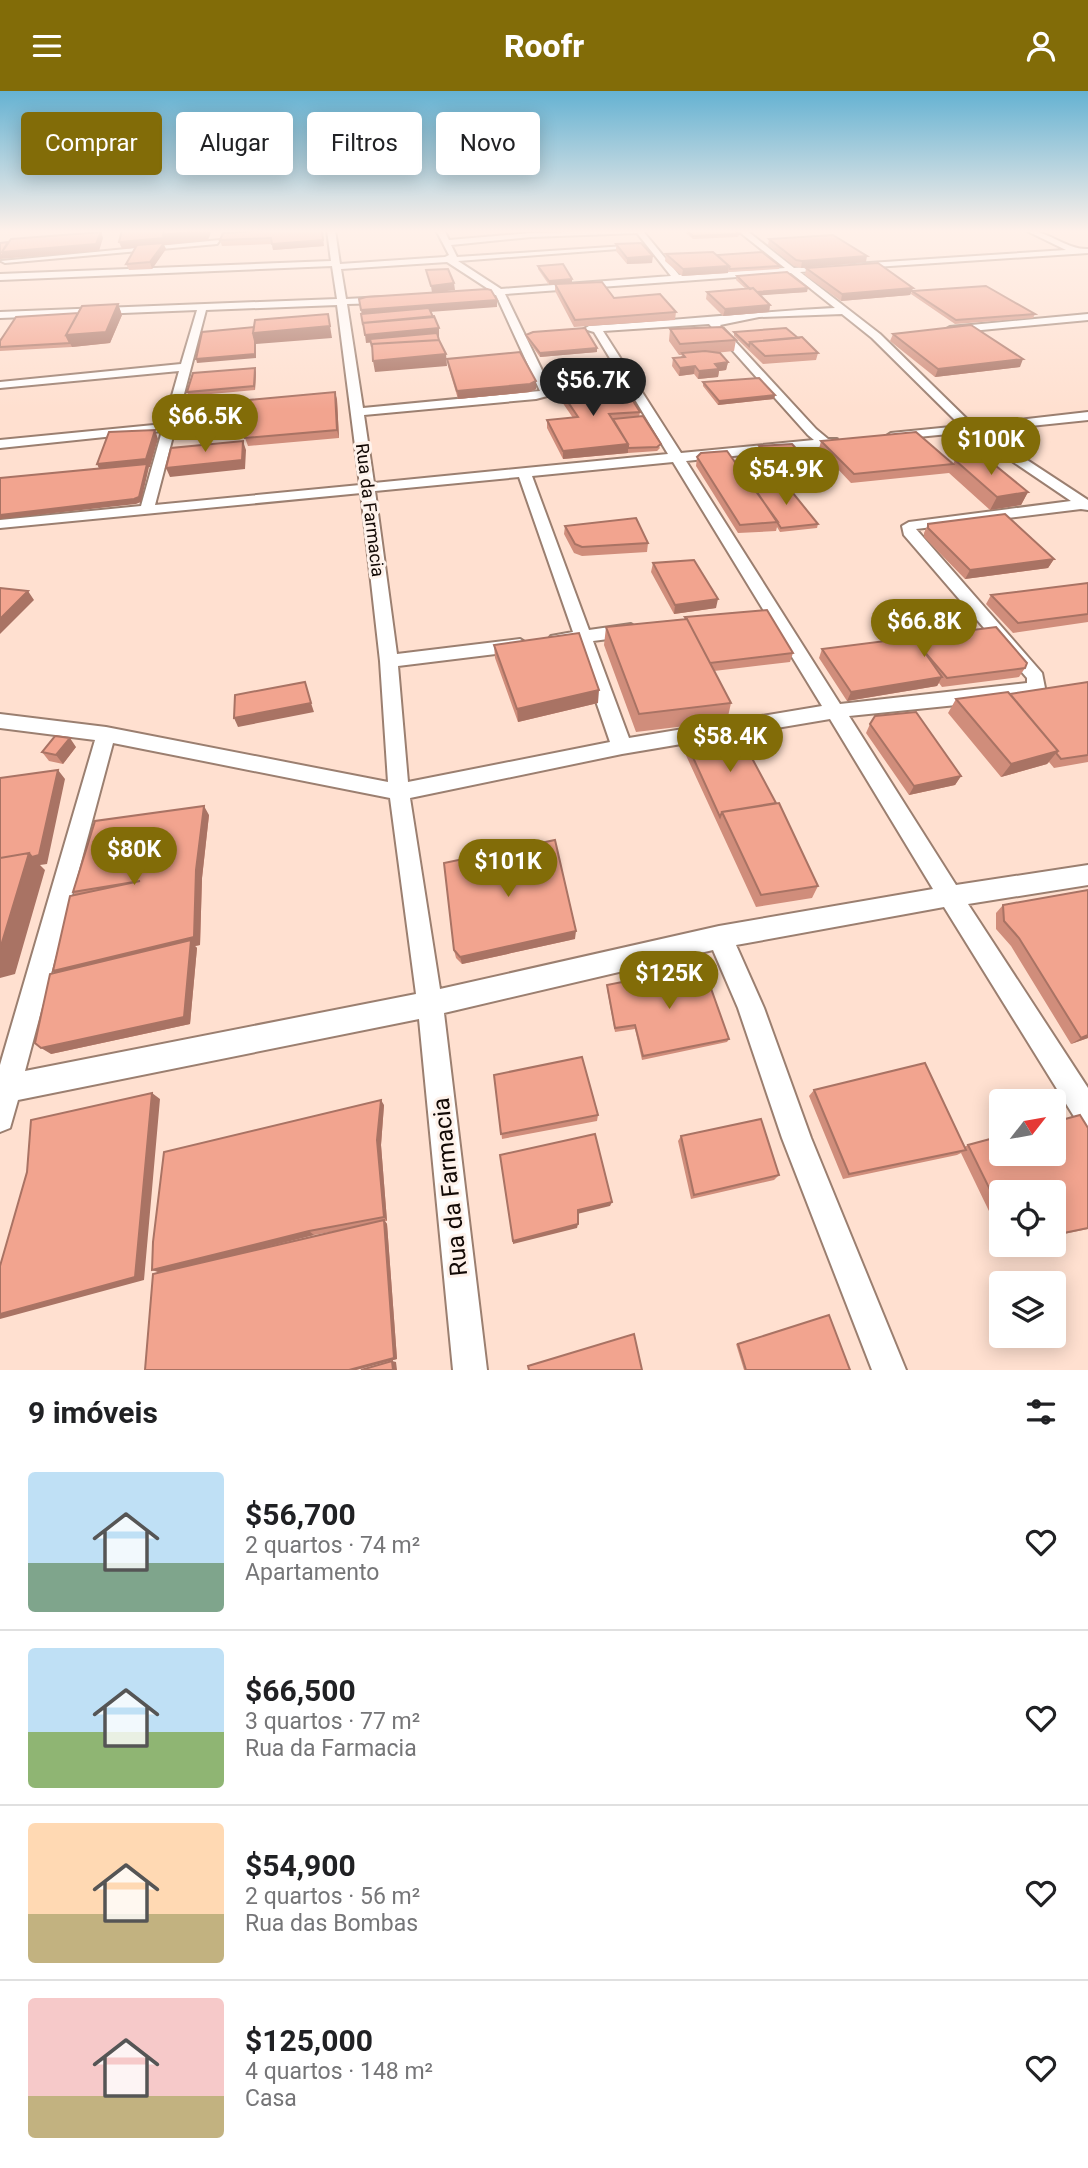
<!DOCTYPE html>
<html lang="pt">
<meta charset="utf-8">
<style>
:root{--surface:#fff;--page:#f6f6f6;--text:#202124;--muted:#757577;--line:#e0e0e0;--accent:#826c08}
body{margin:0;font-family:Roboto,sans-serif;background:var(--page);color:var(--text);height:100vh;display:flex;flex-direction:column;font-size:26px;white-space:nowrap}
*{box-sizing:border-box;margin:0}
p{font-size:23px;color:var(--muted)}
.icon{flex:none;width:38px;height:38px;fill:none;stroke:currentColor;stroke-width:2;stroke-linecap:round;stroke-linejoin:round}
.map{position:relative;height:1279px;overflow:hidden}
.sheet{display:flex;flex-direction:column;background:var(--surface);flex:1}
.sheet>*{flex:none}
.top-card{position:absolute;left:21px;top:21px;width:700px;height:63px;display:flex;gap:14px}
.needle{width:46px;rotate:59deg}
.controls{position:absolute;left:989px;top:998px;display:grid;gap:14px}
.controls a{display:grid;place-items:center;width:77px;height:77px;border-radius:7px;background:var(--surface);box-shadow:0 4px 18px #0003;font-size:35px}
.price{position:absolute;translate:-50% -60px;padding:0 16px;border-radius:24px;background:var(--accent);color:#fff;font-size:23px;line-height:46px;filter:drop-shadow(0 2px 4px #0008)}
.price::after{content:'';position:absolute;left:50%;top:42px;width:21px;height:16px;margin-left:-10px;background:inherit;clip-path:polygon(0 0,100% 0,50% 100%)}
.price.selected{background:#222;color:#fff}
ul{padding:0;list-style:none}
li{display:flex;align-items:center;gap:21px;height:175px;padding:0 28px}
li+li{border-top:2px solid var(--line)}
li span{display:grid;place-items:center;flex:none;width:196px;height:140px;border-radius:7px;color:#555}
li>.icon{margin-inline-start:auto}
span .icon{width:84px;height:84px;fill:#fffc;stroke-width:1}
li b{font-size:30px}
h2{display:flex;justify-content:space-between;align-items:center;height:84px;padding:0 28px;font-size:30px}
.pill{padding:0 24px;border-radius:7px;background:var(--surface);box-shadow:0 4px 18px #0003;font-size:24px;line-height:63px}
.pill.selected{background:var(--accent);color:#fff}
header{display:flex;justify-content:space-between;align-items:center;height:91px;padding:0 28px;background:var(--accent);color:#fff;font-size:32px;font-weight:800}
.map>svg:first-child{display:block}
</style>
<header><svg class="icon" aria-label="menu" viewBox="0 0 24 24"><path d="M4 6h16M4 12h16M4 18h16"/></svg>Roofr<svg class="icon" aria-label="person" viewBox="0 0 24 24"><circle cx="12" cy="8" r="4"/><path d="M4 21q1-7 8-7t8 7"/></svg></header>
<div class="map">
<svg width="1088" height="1279" viewBox="0 0 1088 1279">
<rect width="100%" height="100%" fill="#ffe0d0"/>
<g fill="none" stroke-linecap="round" stroke-linejoin="round">
<g stroke="#9b7f70" stroke-width="4">
<path id="street" d="M327,139h8l5,34 105,-7 4,-2 -13,-25h8l5,10 82,-7 111,-3 37,45 106,-7 -48,-38h9l48,38 272,-18 -41,-20c23,0 41,20 63,19v4l-288,19 80,62 93,91 115,-13v8l-105,11 105,69v10l-7,-1 -165,20 126,144 3,15 -3,5 -27,6 -166,17 107,169 132,-20v20l-120,19 120,184v39l-10,-4 -134,-216 -208,38 28,63 47,130 95,232h-34l-90,-232 -44,-130 -25,-58 -269,63 43,357h-34l-34,-351 -401,81 -8,28 -10,4v-67l95,-325 -95,-12v-14l106,13 282,55 -8,-121 -19,-168 -361,35v-8l141,-14 21,-75 -162,17v-8l164,-16 15,-53 -179,17v-6l181,-18 16,-54 -197,8v-6l337,-13 -5,-33 -332,14v-6l331,-13zM637,142l34,43 -170,13 -43,-28 187,-14 -4,-2 -184,12 -6,-12 80,-8zM447,171l43,28 -27,3v4l33,-2 44,96 -177,17 -16,-104 37,-1 5,-3 -5,-3 -38,2 -5,-30zM791,182l44,35c-82,4 -164,13 -246,18l-5,3 10,3 74,122 -294,29 -10,-68 172,-16 15,-4 2,-2 -48,-99zM337,214l23,180 -205,20 51,-195zM842,223l30,24 89,88 -70,7 -6,4 2,3 82,-8 102,69 -162,21 -7,4 2,9 123,143v5l-187,21 -154,-243 151,-16v-6h-9l-12,-10 -96,-104 39,-8zM709,233l99,111 6,5 -133,13 -78,-122zM673,371l149,244 -193,32 -36,-97 38,-5 8,-6 -8,-6 -42,6 -57,-154zM519,386l54,155 -22,4 -3,4 9,6 19,-3 34,99 -202,40 -10,-116 122,-15 9,-6 -9,-6 -123,15 -22,-163zM830,628l103,170 -214,37 -279,63 -30,-191 212,-44zM113,652l277,55 26,196 -391,77z
M220,149l-3,4 -212,19 -4,-2z
M1088,223v6l-138,13 -5,-3 5,-3z"/>
</g>
<use href="#street" fill="#fff" fill-rule="evenodd"/>
</g>
<path fill="#d08d7b" fill-rule="evenodd" d="M271,139l53,16 -51,4 -1,-6 -50,2 -2,-6z
M346,139h33l-33,2z
M540,139h44l-42,3z
M686,139l53,4 -1,3 -45,2 -7,-6z
M769,148l97,23 -65,6 -7,-2 -26,-21z
M208,149l-44,5 2,4 -14,20 -23,1 -3,-6 9,-17 -13,2z
M616,153l36,19 -25,1 -11,-13z
M666,163l51,1 63,11 -1,3 -50,3 -1,-1v2l-46,3 -17,-15z
M538,175l34,17 -23,2 -11,-16z
M806,177l107,20 -3,7 -69,6 -36,-26z
M737,185l70,16 -47,3 10,10 -1,7 -46,4 -17,-17 1,-7 39,-3 -10,-9z
M555,193l121,28 -1,8 -101,7 -19,-36z
M912,200l123,23 -2,4 -78,6 -44,-30z
M118,213l4,11 -12,28 -38,4 -72,4v-13l1,2 77,-27z
M670,238l66,11 -2,11 -19,2 13,9 -2,8 -7,1 -1,6 -20,2 -4,-5 -15,2 -7,-10 1,-8 8,-1 1,-2h-3l-10,-14z
M734,241l64,6 20,15 -2,7 -53,4 -29,-28z
M893,243l127,33 -85,10 -45,-36z
M526,244l71,17 -57,5 -13,-18z
M447,268l89,30 -6,3 -72,7 -10,-33z
M256,281l-1,18 -66,6 -2,-4z
M703,291l72,13 -1,4 -56,6 -15,-19z
M560,299l80,22 -1,5 21,31 -3,3 -29,2 -65,6 -16,-31v-8l26,-2 -13,-19z
M335,301l2,8 2,38 -91,8 -3,-8z
M821,350l132,23 2,-4 73,32 -7,13 -31,5 -41,-37 -98,10 -32,-34z
M759,355l64,32 -3,8 -30,3 28,35 -1,4 -37,4 -3,-5 -1,4 -38,2 -42,-67 1,-9 58,32 27,-1 -25,-34z
M928,433l126,35 -6,9 -83,11 -41,-42v-4z
M565,435l83,17 -1,9 -65,4 -8,-3 -10,-19z
M653,472l63,45 -42,6 -23,-42z
M1088,492v39l-75,11 -27,-29 5,-9z
M685,526l108,36 -3,9 -76,9 17,32 -4,18 -91,11 -32,-87 2,-18 78,-8z
M996,536l29,41 -6,9 -77,10 -3,-4 -2,3 -90,15 -28,-43 3,-9z
M494,554l104,58 -80,19 -23,-64z
M1088,591v80l-34,6 -5,-6 -2,2 -46,13 -53,-64 8,-14 54,-5z
M870,633l91,52 -6,9 -46,10 -43,-62z
M686,651l132,144 -6,12 -56,9 -72,-156z
M76,656l-13,17 -14,-3 -7,-9z
M209,724l-7,63 -2,67 -5,1 2,2 -7,76 -139,30 4,-81 20,-78 -2,-3z
M1003,814l85,133 -17,6 -60,-98 -15,-17v-16z
M575,848l-113,25 -6,-6 -2,-8z
M607,894l122,54 -2,3 -85,18 -7,-31 -20,3 -8,-43z
M494,984l104,40 -1,6 -95,18z
M814,999l150,57 4,-2 120,-17v101l-34,7v-44h-53v44l-40,-83 -4,2 -114,24 -34,-83z
M384,1014l-3,40 6,76h-2l2,3 10,135 -41,11h-211l14,-98 -7,-2zM341,1139l-103,24 76,-19z
M681,1045l98,39 -5,5 -83,19 -13,-58z
M829,1224l21,55h-106l-8,-26z"/>
<path fill="#a97364" d="M206,139h6l-4,10 -44,5 2,4 -14,20 -2,-7 12,-17 -40,4 -3,-7 44,-7z
M322,139l2,16 -51,4 -1,-6z
M101,141l2,6 -4,13 -99,8v-4l2,-3z
M653,165l-1,7 -25,1v-6z
M867,165l-1,6 -65,6 1,-7z
M729,175l-1,7 -46,3 1,-7z
M572,188v4l-23,2v-4z
M454,192l1,7 -23,3 -1,-7z
M808,197l-1,4 -54,4 1,-4z
M913,197l-3,7 -69,6 1,-7z
M497,209v7l-135,10 -1,-7z
M118,213l4,11 -12,28 -38,4 -6,-12z
M770,214l-1,7 -46,4 2,-7z
M328,223l4,24 -76,6v14l-59,5 -1,-4 57,-26z
M439,237v8l-73,7 -1,-8z
M597,257v4l-57,5v-4z
M446,263l1,12 -72,6 -2,-11z
M1023,268l-3,8 -85,10 3,-8z
M728,271l-2,8 -7,1 -1,6 -20,2 1,-8 16,-7z
M695,275l-1,8 -15,2 1,-8z
M255,277l1,4 -1,18 -1,-4z
M536,290v8l-6,3 -72,7 -1,-8z
M335,301l2,8 2,38 -2,-8z
M775,304l-1,4 -56,6 1,-4z
M155,339l3,9 -8,28h-1l-8,35 -5,2 -136,15v-4l101,-42 -4,-9z
M243,350l3,9 -1,19 -75,8 -4,-9z
M628,353v9l-65,6v-8z
M1028,401l-7,13 -31,5 7,-13z
M1054,468l-6,9 -83,11 5,-9z
M28,500l6,9 -34,34v-15z
M718,508l-2,9 -42,6 1,-9z
M942,586l-5,9 -90,15 4,-9z
M599,599l-1,13 -80,19 -1,-13z
M311,612l3,9 -76,15 -4,-9z
M70,647l6,9 -13,17 -7,-9z
M1058,660l-11,13 -46,13 10,-13z
M58,679l7,9 -18,85 -7,1 5,5 -30,104 -15,4v-29l29,-96z
M961,685l-6,9 -46,10 5,-9z
M204,715l5,9 -7,63 -2,67 -5,1 2,2 -7,76 -139,30 -10,-6 20,-70 -8,-7z
M576,840l-1,8 -113,25 -2,-7z
M1088,944v3l-17,6 10,-6z
M152,1002l8,6 -16,181 -144,39v-5z
M381,1009l3,5 -3,40 6,76 -3,-4 -7,-77z
M612,1111l-2,4 -33,8 1,-4z
M384,1129l3,4 10,135 -41,11h-7z
M578,1133l-1,4 -64,16v-3z
M309,1140l5,4 -153,38 -9,-3z
M392,1270l4,1 1,8h-4z"/>
<path fill="#f2a48f" stroke="#a97364" stroke-width="2" d="M122,139h42l-1,5 1,3 -45,4z
M164,139h42l-43,5z
M271,139h51l1,10 -51,4 -1,-6 -51,2 3,-7z
M687,139h47l5,4 -46,2z
M101,141l-5,12 -94,8 9,-13z
M833,144l34,21 -65,5 -6,-1 -27,-21z
M8,151l-6,10 2,3h-4v-12z
M164,152l-14,19 -24,2 11,-19z
M641,152l12,13 -26,2 -11,-14z
M713,161l16,14 -46,3 -17,-15z
M762,161l18,14 -50,3 -1,-3 -12,-11z
M878,172l35,25 -71,6 -36,-26z
M563,173l9,15 -23,2 -11,-15z
M448,178l6,14 -23,3 -5,-16z
M787,181l21,16 -51,4 -4,-4 -3,1 -13,-13z
M602,191l12,16 46,-4 16,18 -101,8 -20,-36z
M986,195l49,28 -79,6 -44,-29z
M753,197l17,17 -45,4 -18,-17z
M487,198l4,1 6,10 -136,10 -2,-11 7,-2z
M118,213l-12,28 -40,3 16,-29z
M429,217l4,9 -70,6v2l-2,-11z
M78,222l-12,22 4,8 -70,4v-6l16,-24z
M328,223l2,12 -77,7 2,-13z
M434,225l5,12 -74,7 -2,-12z
M971,234l52,34 -85,10 -45,-35z
M254,236l-1,6 2,8v13l-59,5 6,-27z
M722,236l14,13 -56,4 -10,-15z
M585,237l12,20 -57,5 -14,-18 7,-3z
M786,237l12,10 -48,4 -1,4 -15,-14z
M437,242l2,7 -67,4v3l-2,-8z
M802,246l16,16 -53,3 -15,-14z
M439,249l7,14 -73,7 -1,-17z
M705,260l15,2 8,9 -13,2 4,5 -20,2 -4,-5 -15,2 -7,-10 12,-1 -3,-4z
M520,261l16,29 -6,3 -73,7 -10,-32z
M255,277l-1,18 -67,6 6,-19z
M759,287l16,17 -56,6 -16,-19z
M623,294l17,27 -31,2 19,30 -65,7 -16,-31 31,-3 -18,-27z
M335,301l2,38 -92,8 4,-38z
M643,325l18,28 -4,3 -29,1v-4l-15,-25z
M155,339l-9,29 -49,5 12,-32z
M916,341l37,32 -99,10 -33,-33z
M243,350l-1,19 -76,8 5,-20z
M792,353l31,34 -37,3 -27,-35z
M727,360l51,71 -38,3 -43,-68 4,-4z
M985,366l43,35 -31,5 -42,-37z
M147,373l-8,33 -5,2 -134,16v-37z
M788,396l30,37 -37,4 -26,-39z
M1005,423l49,45 -84,11 -42,-42v-4z
M636,427l12,25 -66,4 -7,-3 -10,-18z
M694,469l24,39 -43,6 -22,-42z
M1088,492v31l-70,9 -27,-28z
M0,497l28,3 -28,28z
M767,519l26,43 -83,10 -23,-44 -2,-2z
M687,528l44,84 -92,11 -33,-87z
M996,536l31,36 -2,5 -78,10 -24,-28 19,27 -91,15 -29,-43z
M579,542l20,57 -82,19 -23,-64z
M305,591l6,21 -77,15 1,-23z
M1088,591v73l-27,4 -5,-6 2,-2 -48,-57z
M1008,601l50,59 -47,13 -55,-65z
M916,621l45,64 -47,10 -44,-62 5,-8z
M739,643l37,69 -54,9 -2,5 -34,-75z
M55,645l15,2 -14,17 -14,-3z
M58,679l-19,85 -7,2 -3,-4 -29,5v-80z
M779,712l39,83 -57,9 -39,-83z
M204,715l-8,64 -2,67 -141,34 17,-75 70,-15 -67,11 22,-71z
M555,749l21,91 -116,26 -6,-7 -10,-87z
M29,762l-29,96v-91z
M1088,799v145l-7,3 -62,-100 -15,-17 -1,-16z
M191,849l-7,77 -143,31 -6,-5 15,-69z
M703,875l26,73 -86,17 -8,-31 -20,3 -8,-43z
M582,966l16,58 -97,19 -7,-59z
M925,972l41,87 -117,24 -35,-84z
M152,1002l-17,184 -135,37v-48l27,-94 4,-52z
M381,1009l-4,40 7,77 -75,14 -157,39 1,-28 11,-90z
M1080,1024l8,13v100l-34,7v-43h-53v20l-33,-67 33,-9v17h53v-31z
M761,1028l18,56 -85,20 -13,-59z
M595,1043l17,68 -34,8v14l-65,17 -13,-86z
M384,1129l10,138 -45,12h-204l8,-96z
M829,1224l21,55h-104l-8,-26z
M634,1243l8,36h-113l-1,-4z
M392,1270l1,9h-32z"/>
<linearGradient id="sky" x2="0" y2="1"><stop stop-color="#65b2d2"/><stop offset="0.44" stop-color="#fff1ea"/><stop offset="1" stop-color="#fff1ea" stop-opacity="0"/></linearGradient>
<rect width="1088" height="318" fill="url(#sky)"/>
<g text-anchor="middle" stroke-width="6" stroke-linejoin="round" paint-order="stroke">
<g font-size="18" fill="#120905" stroke="#fef2eb">
<text transform="translate(370 419) rotate(83)" y="6">Rua da Farmacia</text>
</g>
<g font-size="24" fill="#120905" stroke="#fef2eb">
<text transform="translate(450 1096) rotate(-96)" y="8">Rua da Farmacia</text>
</g>
</g>
</svg>
<div class="controls">
<a><svg class="needle" viewBox="-14 -14 28 28"><path d="M0-13l5 13h-10z" fill="#e53935"/><path d="M0 13l5-13h-10z" fill="#757577"/></svg></a>
<a><svg class="icon" aria-label="locate" viewBox="0 0 24 24"><circle cx="12" cy="12" r="6"/><path d="M12 2v4M12 18v4M2 12h4M18 12h4"/></svg></a>
<a><svg class="icon" aria-label="layers" viewBox="0 0 24 24"><path d="M12 4l9 5-9 5-9-5zM3 14l9 5 9-5"/></svg></a>
</div>
<b class="price selected" style="left:593px;top:327px">$56.7K</b>
<b class="price" style="left:205px;top:363px">$66.5K</b>
<b class="price" style="left:991px;top:386px">$100K</b>
<b class="price" style="left:786px;top:416px">$54.9K</b>
<b class="price" style="left:924px;top:568px">$66.8K</b>
<b class="price" style="left:730px;top:683px">$58.4K</b>
<b class="price" style="left:134px;top:796px">$80K</b>
<b class="price" style="left:508px;top:808px">$101K</b>
<b class="price" style="left:669px;top:920px">$125K</b>
<div class="top-card">
<a class="pill selected">Comprar</a>
<a class="pill">Alugar</a>
<a class="pill">Filtros</a>
<a class="pill">Novo</a>
</div>
</div>
<section class="sheet">
<h2>9 imóveis<svg class="icon" aria-label="filters" viewBox="0 0 24 24"><path d="M4 7h16M4 17h16"/><circle cx="9" cy="7" r="2"/><circle cx="15" cy="17" r="2"/></svg></h2>
<ul>
<li><span style="background:linear-gradient(#bfe0f5 65%,#7fa58c 0)"><svg class="icon" aria-label="home" viewBox="0 0 24 24"><path d="M3 11l9-7 9 7M6 9v11h12V9"/></svg></span><div><b>$56,700</b><p>2 quartos · 74 m²</p><p>Apartamento</p></div><svg class="icon" aria-label="heart" viewBox="0 0 24 24"><path d="M12 20l-8-8c-3-5 5-10 8-4 3-6 11-1 8 4z"/></svg></li>
<li><span style="background:linear-gradient(#bfe0f5 60%,#8fb573 0)"><svg class="icon" aria-label="home" viewBox="0 0 24 24"><path d="M3 11l9-7 9 7M6 9v11h12V9"/></svg></span><div><b>$66,500</b><p>3 quartos · 77 m²</p><p>Rua da Farmacia</p></div><svg class="icon" aria-label="heart" viewBox="0 0 24 24"><path d="M12 20l-8-8c-3-5 5-10 8-4 3-6 11-1 8 4z"/></svg></li>
<li><span style="background:linear-gradient(#ffd9b3 65%,#c2b280 0)"><svg class="icon" aria-label="home" viewBox="0 0 24 24"><path d="M3 11l9-7 9 7M6 9v11h12V9"/></svg></span><div><b>$54,900</b><p>2 quartos · 56 m²</p><p>Rua das Bombas</p></div><svg class="icon" aria-label="heart" viewBox="0 0 24 24"><path d="M12 20l-8-8c-3-5 5-10 8-4 3-6 11-1 8 4z"/></svg></li>
<li><span style="background:linear-gradient(#f6c9c9 70%,#c2b280 0)"><svg class="icon" aria-label="home" viewBox="0 0 24 24"><path d="M3 11l9-7 9 7M6 9v11h12V9"/></svg></span><div><b>$125,000</b><p>4 quartos · 148 m²</p><p>Casa</p></div><svg class="icon" aria-label="heart" viewBox="0 0 24 24"><path d="M12 20l-8-8c-3-5 5-10 8-4 3-6 11-1 8 4z"/></svg></li>
</ul>
</section>
